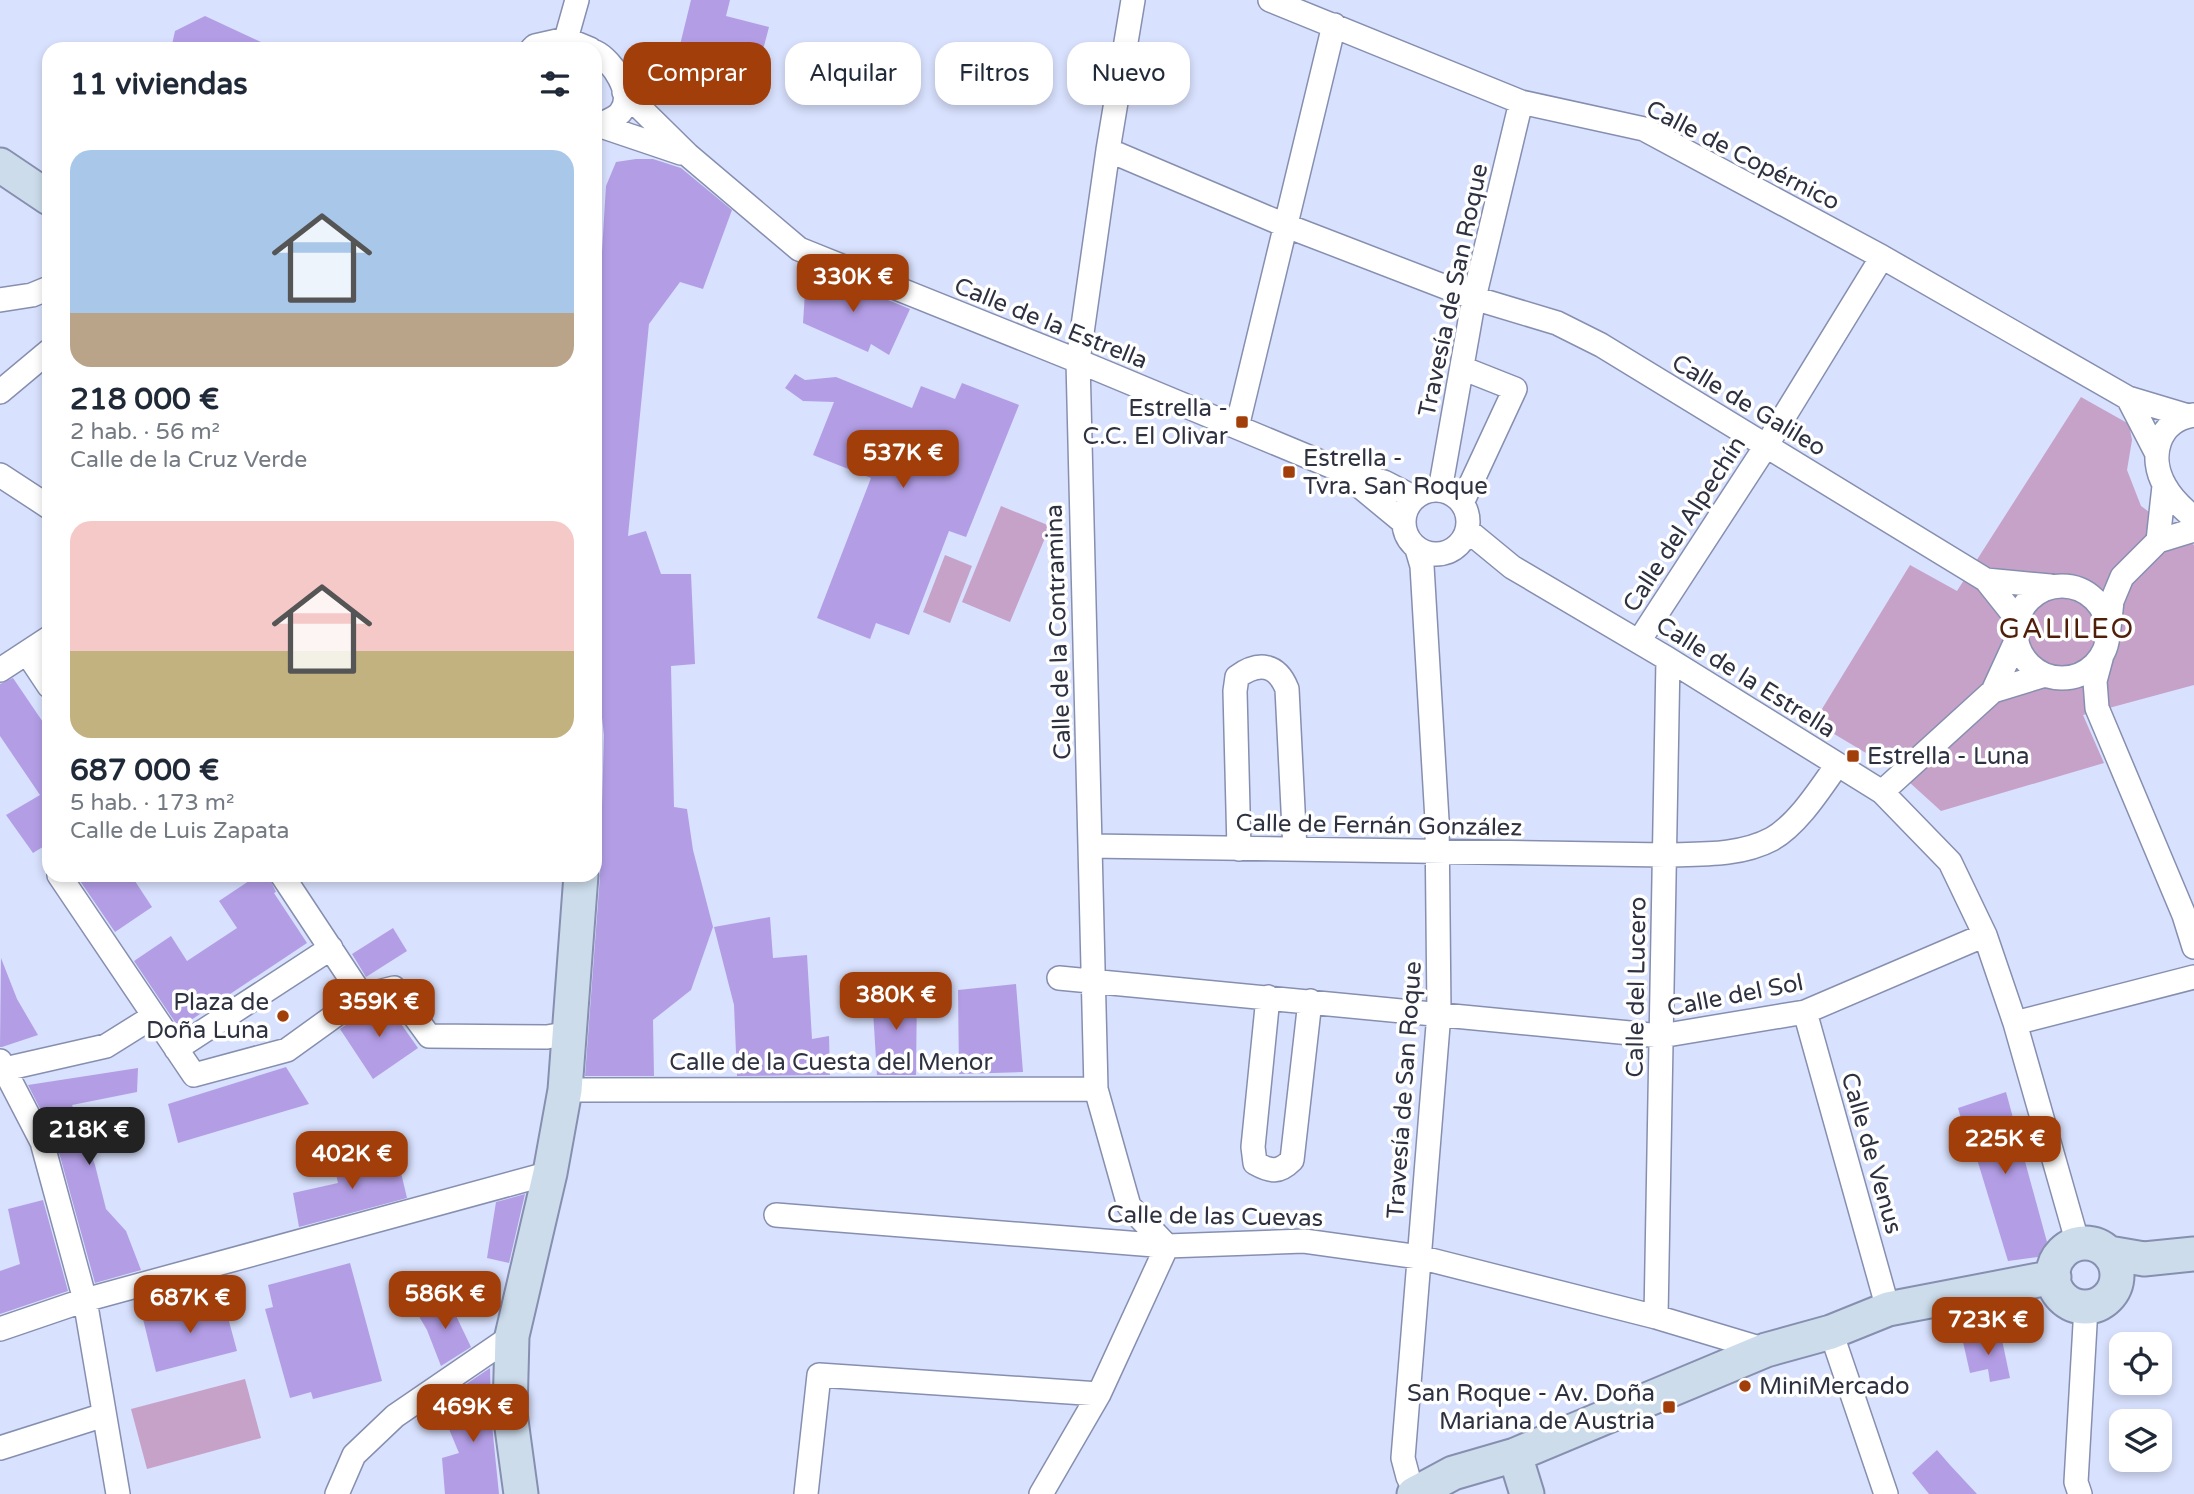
<!DOCTYPE html>
<html lang="es">
<meta charset="utf-8">
<style>
:root{--surface:#fff;--page:#f6f6f7;--text:#1f2937;--muted:#747a83;--accent:#a23e0a}
body{margin:0;font-family:"Varela Round",sans-serif;background:var(--page);color:var(--text);height:100vh;display:flex;flex-direction:column;font-size:26px;white-space:nowrap}
*{box-sizing:border-box;margin:0}
p{font-size:23px;color:var(--muted)}
.icon{flex:none;width:38px;height:38px;fill:none;stroke:currentColor;stroke-width:2;stroke-linecap:round;stroke-linejoin:round}
.map{position:relative;flex:1;overflow:hidden}
.drawer{position:absolute;left:42px;top:42px;width:560px;height:840px;display:flex;flex-direction:column;background:var(--surface);border-radius:21px;box-shadow:0 4px 10px #0003}
.drawer>*{flex:none}
.hud{position:absolute;left:623px;top:42px;width:665px;height:63px;display:flex;gap:14px}
.tools{position:absolute;left:2109px;top:1332px;display:grid;gap:14px}
.tools a{display:grid;place-items:center;width:63px;height:63px;border-radius:14px;background:var(--surface);box-shadow:0 4px 10px #0003;font-size:35px}
.price{position:absolute;translate:-50% -60px;padding:0 16px;border-radius:14px;background:var(--accent);color:#fff;font-size:23px;line-height:46px;filter:drop-shadow(0 2px 4px #0008)}
.price::after{content:'';position:absolute;left:50%;top:42px;width:21px;height:16px;margin-left:-10px;background:inherit;clip-path:polygon(0 0,100% 0,50% 100%)}
.price.active{background:#222;color:#fff}
ul{padding:0;list-style:none}
li{display:grid;align-content:center;gap:14px;height:371px;padding:0 28px}
li span{display:grid;place-items:center;height:217px;border-radius:21px;color:#555}
li>.icon{margin-inline-start:auto}
span .icon{width:126px;height:126px;fill:#fffc;stroke-width:1}
li b{font-size:30px}
h2{display:flex;justify-content:space-between;align-items:center;height:84px;padding:0 28px;font-size:30px}
.chip{padding:0 24px;border-radius:21px;background:var(--surface);box-shadow:0 4px 10px #0003;font-size:24px;line-height:63px}
.chip.active{background:var(--accent);color:#fff}
.map>svg:first-child{display:block}
</style>
<div class="map">
<svg width="2194" height="1494" viewBox="0 0 2194 1494">
<rect width="100%" height="100%" fill="#d8e1fd"/>
<path fill="#c6a2c9" d="M2081,397l48,27 3,16 -5,30 14,36 53,39v140l-111,30 21,48 -163,48 -43,-39 -84,-50 96,-157 47,26z
M1001,506l49,20 -40,96 -48,-20z
M945,555l27,11 -22,57 -27,-11z
M245,1379l16,59 -114,31 -16,-60z"/>
<path fill="#b39ee6" d="M691,0h39l-4,16 43,11 -11,42 -79,-20z
M205,16l71,33h-105l4,-18z
M636,159h17l28,9 51,42 -29,79 -23,-7 -31,42 -21,212 18,-5 15,43h30l4,90 -24,2 3,141 13,2 6,41 20,77 -22,63 -38,30 1,56h-69l15,-200 4,-141 -9,-77v-292l11,-180 10,-24z
M817,271l93,38 -21,46 -18,-11 -3,8 -65,-29 2,-31z
M795,374l10,6 31,-3 76,31 9,-22 34,13 7,-16 57,22 -53,132 -17,-6 -40,104 -33,-12 -6,16 -53,-21 54,-140 -58,-23 21,-53 -31,-1 -18,-13z
M13,678l36,53v112l-16,10 -27,-38 34,-20 -40,-59v-52z
M76,875h55l21,32 -37,25z
M258,875h10l8,17 -2,1 33,50 -128,85 -45,-67 37,-25 16,25 50,-33 -18,-27z
M770,917l3,41 34,-3 5,84 17,-3 1,39 -93,1 -3,-71 -20,-78z
M393,928l14,23 -41,26 -14,-23z
M1,958l16,41 21,36 -36,12h-2z
M1016,984l7,88 -64,2 -1,-84z
M917,989l-1,86h-39l-5,-80z
M387,1004l31,44 -45,31 -33,-50 28,-20z
M286,1067l23,37 -131,39 -10,-39z
M138,1068l-1,24 -65,13 23,60 11,44 20,22 15,39 -46,13 -40,-145 -27,-53z
M2006,1092l41,150 -9,15 -30,4 -35,-115 -4,1 -11,-39z
M377,1153l2,12 19,-5 9,38 -108,29 -6,-34 45,-10 -4,-18z
M525,1194l-16,69 -22,-5 9,-56z
M43,1200l25,91 -68,23v-43l20,-7 -12,-55z
M350,1263l32,118 -69,18 -2,-7 -21,6 -25,-89 8,-2 -5,-22z
M223,1299l14,52 -81,21 -13,-53z
M448,1299l23,48 -30,19 -14,-36 -10,-17z
M2001,1335l9,43 -20,4 -2,-13 -18,4 -7,-31z
M490,1368l1,47 8,79h-54l-3,-36 17,-5 -13,-31 23,-9 -7,-26z
M1937,1450l13,15 27,29h-48l-17,-21z"/>
<g fill="none" stroke-linecap="round" stroke-linejoin="round">
<g stroke="#868faf" stroke-width="26">
<path id="street" d="M1133,0l-25,150 -30,211 18,728 33,117 38,40
M1270,0l251,102 123,27 238,128 246,141 60,18
M566,39l11,-39
M532,49l3,-3 31,-7 24,10
M595,52c17,8 41,43 25,61 -5,6 -18,10 -25,14
M624,92l64,63 111,94 279,112 262,109 44,12 31,16
M598,125l83,28
M1108,150l179,76 187,72 83,25 44,22 385,235 31,39
M0,300l32,-5 17,-7
M0,392l49,-41
M2128,398l29,56
M2194,415c-36,5 -46,42 -29,71 7,13 18,23 29,32
M1237,427l97,-402
M1345,474l58,48
M0,475l49,32
M1404 522a32 32 0 1 1 64 0a32 32 0 1 1-64 0Z
M1440,490l34,-192 47,-196
M1462,503l53,-114 -53,-21
M1467,530l45,37 156,92 214,133 68,70 35,73 30,88 63,221
M2158,541l6,-55
M1986,580l64,6
M2016 632a46 46 0 1 1 92 0a46 46 0 1 1-92 0Z
M2109,628l3,-27 10,-24 36,-36 36,-11
M1639,641l127,-195 116,-189
M27,653l22,33
M2102,655l-7,26 2,27 87,207 10,32
M0,670l49,-32
M1993,691l52,-16
M1882,792l111,-101 23,-50
M1091,846l574,9c36,-1 75,1 107,-16 26,-15 48,-50 65,-74
M1239,849l-4,-158 2,-14c22,-16 40,-13 50,12l8,160
M59,875l135,200 93,-25 75,-54 32,-8 35,48 118,1 23,-4
M282,875l80,121
M1059,978l602,58 144,-24 180,-77
M1268,997l-15,150 2,16c16,9 24,10 37,-3l18,-159
M1805,1012l83,297
M2015,1023l179,-46
M176,1049l155,-101
M0,1061l42,81 43,158 33,194
M5,1069l101,-23 48,-30
M565,1090l531,-1
M776,1215l391,31 137,-5 115,16 237,60 110,33
M1656,1317l12,-658
M0,1329l85,-29 465,-127
M1831,1332l55,162
M0,1448l104,-33
M1416,1492l-8,-15 -5,-19 36,-445 -2,-193 -15,-254 -5,-17
M337,1494l17,-39 41,-39 117,-80
M806,1494l13,-119 280,19
M1041,1494l58,-100 68,-148
M2080,1494l-4,-12 10,-175"/>
</g>
<g stroke="#868faf" stroke-width="37">
<path id="secondary" d="M0,165l49,33
M2053 1275a32 32 0 1 1 64 0a32 32 0 1 1-64 0Z
M2109,1253l35,6 50,-5
M1515,1455l12,39
M521,1494l-11,-81 2,-77 38,-163 15,-83 16,-215
M1414,1494l39,-21 62,-18 251,-105 65,-18 57,-23 166,-32"/>
</g>
<use href="#street" stroke="#fff" stroke-width="23"/>
<use href="#secondary" stroke="#ccdceb" stroke-width="33"/>
</g>
<g fill="#a23e0a" stroke="#fff" stroke-width="2.5">
<rect x="1235" y="415" width="14" height="14" rx="3.5"/>
<rect x="1282" y="465" width="14" height="14" rx="3.5"/>
<rect x="1846" y="749" width="14" height="14" rx="3.5"/>
<circle cx="283" cy="1016" r="7"/>
<circle cx="1745" cy="1386" r="7"/>
<rect x="1662" y="1400" width="14" height="14" rx="3.5"/>
</g>
<g text-anchor="middle" stroke-width="7" stroke-linejoin="round" paint-order="stroke">
<g font-size="24" fill="#2e3240" stroke="#fff">
<text transform="translate(1743 155) rotate(27)" y="8">Calle de Copérnico</text>
<text transform="translate(1453 290) rotate(-78)" y="8">Travesía de San Roque</text>
<text transform="translate(1051 323) rotate(22)" y="8">Calle de la Estrella</text>
<text transform="translate(1749 405) rotate(31)" y="8">Calle de Galileo</text>
<text transform="translate(1684 524) rotate(-57)" y="8">Calle del Alpechín</text>
<text transform="translate(1058 632) rotate(-92)" y="8">Calle de la Contramina</text>
<text transform="translate(1746 677) rotate(32)" y="8">Calle de la Estrella</text>
<text transform="translate(1379 825) rotate(1)" y="8">Calle de Fernán González</text>
<text transform="translate(1636 987) rotate(-89)" y="8">Calle del Lucero</text>
<text transform="translate(1735 995) rotate(-11)" y="8">Calle del Sol</text>
<text x="831" y="1070">Calle de la Cuesta del Menor</text>
<text transform="translate(1404 1090) rotate(-86)" y="8">Travesía de San Roque</text>
<text transform="translate(1872 1153) rotate(74)" y="8">Calle de Venus</text>
<text transform="translate(1215 1216) rotate(1)" y="8">Calle de las Cuevas</text>
</g>
<g font-size="24" fill="#2e3240" stroke="#fff" text-anchor="end">
<text x="1228" y="416">Estrella -<tspan x="1228" dy="28">C.C. El Olivar</tspan></text>
<text x="1303" y="466" text-anchor="start">Estrella -<tspan x="1303" dy="28">Tvra. San Roque</tspan></text>
<text x="1867" y="764" text-anchor="start">Estrella - Luna</text>
<text x="269" y="1010">Plaza de<tspan x="269" dy="28">Doña Luna</tspan></text>
<text x="1759" y="1394" text-anchor="start">MiniMercado</text>
<text x="1655" y="1401">San Roque - Av. Doña<tspan x="1655" dy="28">Mariana de Austria</tspan></text>
</g>
<g font-size="28" letter-spacing="2" fill="#501f0a" stroke="#fff">
<text x="2067" y="638">GALILEO</text>
</g>
</g>
</svg>
<div class="tools">
<a><svg class="icon" aria-label="locate" viewBox="0 0 24 24"><circle cx="12" cy="12" r="6"/><path d="M12 2v4M12 18v4M2 12h4M18 12h4"/></svg></a>
<a><svg class="icon" aria-label="layers" viewBox="0 0 24 24"><path d="M12 4l9 5-9 5-9-5zM3 14l9 5 9-5"/></svg></a>
</div>
<b class="price" style="left:853px;top:314px">330K €</b>
<b class="price" style="left:903px;top:490px">537K €</b>
<b class="price" style="left:896px;top:1032px">380K €</b>
<b class="price" style="left:379px;top:1039px">359K €</b>
<b class="price active" style="left:89px;top:1167px">218K €</b>
<b class="price" style="left:2005px;top:1176px">225K €</b>
<b class="price" style="left:352px;top:1191px">402K €</b>
<b class="price" style="left:445px;top:1331px">586K €</b>
<b class="price" style="left:190px;top:1335px">687K €</b>
<b class="price" style="left:1988px;top:1357px">723K €</b>
<b class="price" style="left:473px;top:1444px">469K €</b>
<div class="hud">
<a class="chip active">Comprar</a>
<a class="chip">Alquilar</a>
<a class="chip">Filtros</a>
<a class="chip">Nuevo</a>
</div>
<section class="drawer">
<h2>11 viviendas<svg class="icon" aria-label="filters" viewBox="0 0 24 24"><path d="M4 7h16M4 17h16"/><circle cx="9" cy="7" r="2"/><circle cx="15" cy="17" r="2"/></svg></h2>
<ul>
<li><span style="background:linear-gradient(#a9c7e8 75%,#b9a48a 0)"><svg class="icon" aria-label="home" viewBox="0 0 24 24"><path d="M3 11l9-7 9 7M6 9v11h12V9"/></svg></span><div><b>218 000 €</b><p>2 hab. · 56 m²</p><p>Calle de la Cruz Verde</p></div></li>
<li><span style="background:linear-gradient(#f6c9c9 60%,#c2b280 0)"><svg class="icon" aria-label="home" viewBox="0 0 24 24"><path d="M3 11l9-7 9 7M6 9v11h12V9"/></svg></span><div><b>687 000 €</b><p>5 hab. · 173 m²</p><p>Calle de Luis Zapata</p></div></li>
</ul>
</section>
</div>
